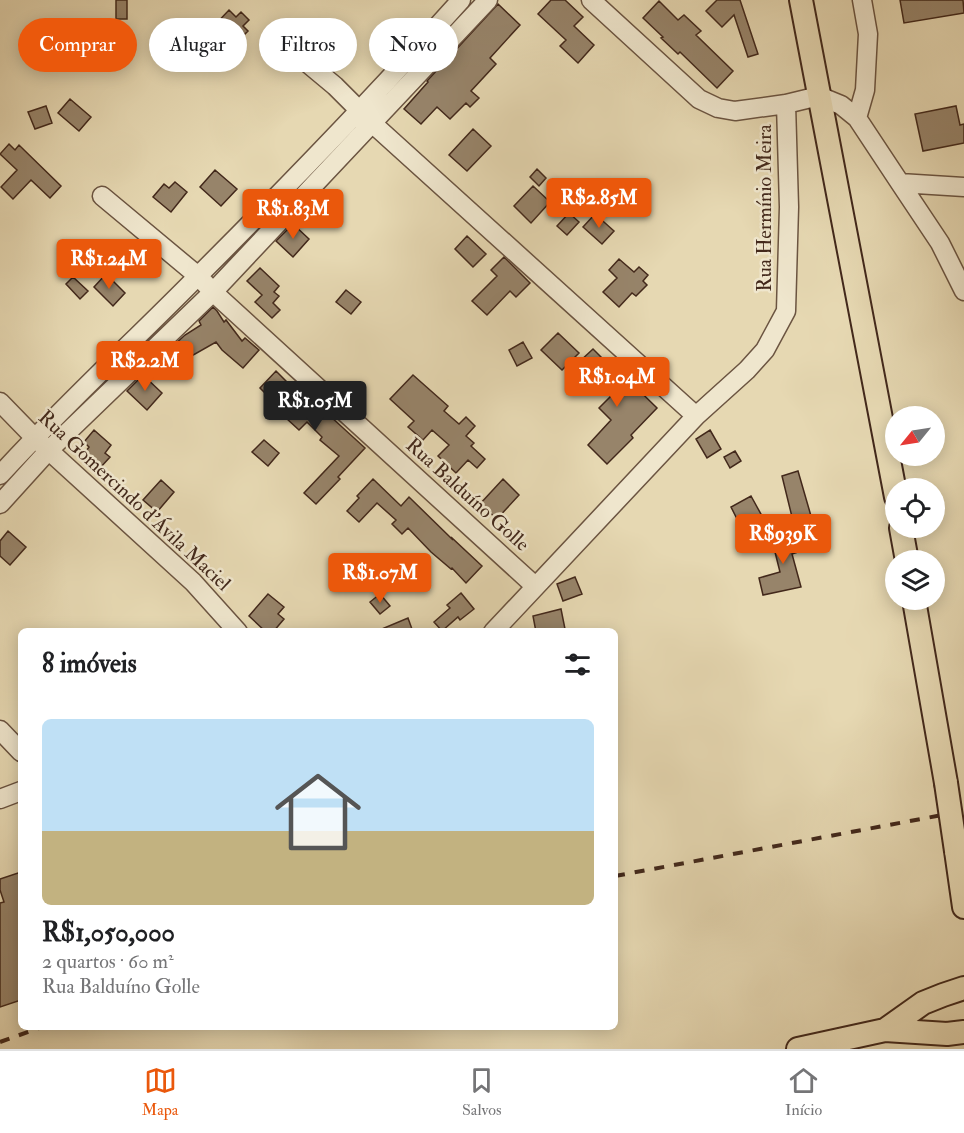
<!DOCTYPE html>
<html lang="pt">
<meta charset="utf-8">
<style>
:root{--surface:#fff;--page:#f6f6f6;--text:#202124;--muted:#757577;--line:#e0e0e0;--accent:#ea580c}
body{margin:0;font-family:"IM FELL Double Pica",serif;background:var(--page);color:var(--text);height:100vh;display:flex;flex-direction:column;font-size:22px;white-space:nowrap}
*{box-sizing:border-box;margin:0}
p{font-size:20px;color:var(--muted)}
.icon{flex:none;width:33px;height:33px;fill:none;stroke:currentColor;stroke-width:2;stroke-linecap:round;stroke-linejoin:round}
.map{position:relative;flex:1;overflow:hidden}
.details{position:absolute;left:18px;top:628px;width:600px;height:402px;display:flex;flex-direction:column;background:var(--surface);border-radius:9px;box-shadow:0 3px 15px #0003}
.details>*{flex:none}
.hud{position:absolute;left:18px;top:18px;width:600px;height:54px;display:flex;gap:12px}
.needle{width:39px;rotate:240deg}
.tools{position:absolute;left:885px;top:406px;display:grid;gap:12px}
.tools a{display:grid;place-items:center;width:60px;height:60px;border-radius:50%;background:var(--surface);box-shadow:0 3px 15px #0003;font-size:30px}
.price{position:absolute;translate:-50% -51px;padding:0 14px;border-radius:6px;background:var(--accent);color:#fff;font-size:20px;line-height:39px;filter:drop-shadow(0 2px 3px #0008)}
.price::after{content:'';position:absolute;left:50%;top:36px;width:18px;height:14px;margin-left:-9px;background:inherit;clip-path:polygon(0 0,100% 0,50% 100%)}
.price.on{background:#222;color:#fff}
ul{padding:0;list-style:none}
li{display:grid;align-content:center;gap:12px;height:318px;padding:0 24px}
li span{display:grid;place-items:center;height:186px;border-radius:9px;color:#555}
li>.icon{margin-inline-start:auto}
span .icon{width:108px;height:108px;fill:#fffc;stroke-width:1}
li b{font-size:26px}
h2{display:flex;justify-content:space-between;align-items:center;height:72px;padding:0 24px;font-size:26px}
.chip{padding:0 21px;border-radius:27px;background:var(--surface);box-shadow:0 3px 15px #0003;font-size:21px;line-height:54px}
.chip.on{background:var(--accent);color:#fff}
.dock{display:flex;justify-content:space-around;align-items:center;height:84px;border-top:2px solid var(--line);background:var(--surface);font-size:16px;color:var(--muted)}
.dock a{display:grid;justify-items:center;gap:3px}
.dock .on{color:var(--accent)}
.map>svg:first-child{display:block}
</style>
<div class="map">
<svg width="964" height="1049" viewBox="0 0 964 1049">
<rect width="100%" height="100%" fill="#e6d8b2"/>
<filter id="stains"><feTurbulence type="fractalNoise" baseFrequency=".00333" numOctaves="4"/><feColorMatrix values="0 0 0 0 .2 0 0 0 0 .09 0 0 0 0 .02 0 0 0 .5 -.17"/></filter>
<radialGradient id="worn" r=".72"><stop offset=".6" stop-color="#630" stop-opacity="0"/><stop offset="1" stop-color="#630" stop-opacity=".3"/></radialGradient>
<path fill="#97846a" stroke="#42281b" stroke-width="1.5" d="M116,0h11v19h-11z
M551,0h14l18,17 -9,9 20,19 -16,18 -18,-17 6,-6 -28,-26z
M717,0h23l18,54 -10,3 -14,-42 -12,12 -16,-16z
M900,0h63l1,13 -60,10z
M659,1l19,19 6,-5 17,16 -5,4 37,36 -16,17 -37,-36 -2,2 -17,-16 2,-1 -20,-19z
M498,4l22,21 -30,33 6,6 -25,27 8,7 -9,9 -4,-4 -16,16 -13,-12 -16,17 -17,-15 24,-27 -1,-1z
M229,10l7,7 5,-5 8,8 -6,6 5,5 -13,13 -4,-4 -4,5 -16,-16z
M70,99l21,18 -12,14 -21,-18z
M46,106l6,17 -17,6 -7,-17z
M956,106l4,19 4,-1v19l-41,8 -8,-37z
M473,129l18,17 -24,25 -18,-16z
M9,144l6,6 4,-5 42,41 -11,12 -19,-18 -18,19 -12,-12 16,-17 -17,-16z
M537,169l9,9 -7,8 -9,-9z
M215,170l22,19 -16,17 -21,-19z
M175,182l12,10 -16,20 -18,-15 11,-13 5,4z
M533,186l17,16 -19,21 -17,-17z
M569,213l10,9 -12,13 -10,-9z
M595,214l19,17 -12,13 -19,-17z
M293,224l16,15 -16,18 -17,-16z
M467,236l19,18 -13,13 -18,-18z
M504,257l26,26 -14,14 -6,-6 -23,24 -15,-14 25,-25 -6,-6z
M619,259l15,13 5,-5 9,8 -5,6 4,4 -11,11 -4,-3 -13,14 -16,-15 14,-14 -8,-8z
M260,268l19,18 -5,6 5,4 -6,7 7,7 -8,8 -17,-16 7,-7 -15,-14z
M106,274l19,19 -12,13 -19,-19z
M73,277l15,14 -8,8 -14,-15z
M346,290l15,12 -10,12 -15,-12z
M213,307l4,4 7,11 2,-2 16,21 3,-3 14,12 -16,18 -21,-18 -6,-8 -35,20 -9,-15 13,-12 16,-10 -2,-4z
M558,333l21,20 -17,17 -21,-20z
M523,342l9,16 -15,8 -8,-16z
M593,349l15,15 2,-2 47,46 -26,27 2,3 -26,26 -19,-19 23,-25 -12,-12 15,-15 -21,-20 -3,2 -12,-12z
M276,371l28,28 3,-4 58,53 -27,29 2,2 -24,25 -12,-11 35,-37 -19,-16 2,-3 -15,-15 -8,8 -13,-12 2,-2 -28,-28z
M143,375l19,18 -15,17 -20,-19z
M413,375l35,31 -4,5 15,13 7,-7 9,9 -9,10 8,7 -3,3 14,13 -8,9 -9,-8 -12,13 -18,-17 11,-11 -17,-15 -9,10 -15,-13 6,-6 -24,-22z
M94,430l17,15 -6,8 5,4 -10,11 -16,-14 5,-7 -5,-5z
M710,430l11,19 -14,9 -11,-19z
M264,440l15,13 -11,13 -16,-14z
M735,451l6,10 -11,7 -6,-11z
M798,471l13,45 -18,5 -11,-45z
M373,479l28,27 8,-9 43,42v-1l30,28 -16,17 -14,-15 -1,1 -20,-17 -23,-24 -6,6 -10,-10 4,-4 -19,-17 -18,19 -12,-11 12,-13 -2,-2z
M503,479l16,16 -22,24 -17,-15z
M161,480l13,12 -17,20 -14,-12z
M751,496l11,20 -21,11 -10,-20z
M795,529l6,22 -9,3 9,33 -38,8 -4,-17 21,-6 -9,-36z
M8,531l18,16 -16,18 -10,-9v-15z
M575,577l7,17 -19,7 -6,-17z
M461,593l13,16 -14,11 -2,-3 -16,14 -8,-9 16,-14 -3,-3z
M268,594l16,13 -6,7 6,5 -11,13h-7l-17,-16z
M380,594l10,12 -10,8 -10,-12z
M561,609l4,20 -12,3h-17l-3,-16z
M408,618l5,14h-36v-1z
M21,872v128l-21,7v-104l4,-1 -4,-12v-11z"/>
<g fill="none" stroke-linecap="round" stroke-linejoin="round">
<g stroke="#6b5441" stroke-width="21">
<path id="minor" d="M591,0l108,99 19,9 17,3 51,-7 33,-8 22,9 16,13 43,65 40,60 24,48
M305,61l30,25 37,37 324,293
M857,118l8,-28 3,-56 -6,-34
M900,183l64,4
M102,196l96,80 15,16 322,294
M0,402l34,35 159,145 45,50
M0,475c63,-69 132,-132 198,-199 90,-90 178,-181 263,-276
M0,504l49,-54 164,-158 275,-292
M493,632l203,-216 51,-46 18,-20 21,-39 3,-104 -3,-103
M0,730l21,22
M0,799l21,-8"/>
</g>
<g stroke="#42281b" stroke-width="26">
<path id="major" d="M801,0l95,497
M901,528l6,33
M914,600l32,183
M956,851l8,56
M885,1030l38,-27 20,-8 21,-7
M798,1049l87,-19 62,4 17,-2"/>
</g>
<use href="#minor" stroke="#efe6cd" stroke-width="18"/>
<use href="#major" stroke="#e6d8b2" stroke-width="22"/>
<path stroke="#42281b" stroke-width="4" stroke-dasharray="10 10" stroke-linecap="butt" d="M615,876l349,-65
M0,1042l39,-14"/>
<g stroke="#42281b" stroke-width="26" stroke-linecap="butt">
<path id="major-bridge" d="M946,783l10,68"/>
</g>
<use href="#major-bridge" stroke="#e6d8b2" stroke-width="22"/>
</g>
<g text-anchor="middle" stroke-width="5" stroke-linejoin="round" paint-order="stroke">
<g font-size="20" fill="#42281b" stroke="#efe6cd">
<text transform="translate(764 208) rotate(-90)" y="7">Rua Hermínio Meira</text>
<text transform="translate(468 494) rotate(42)" y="7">Rua Balduíno Golle</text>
<text transform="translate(135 500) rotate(43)" y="7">Rua Gomercindo d'Ávila Maciel</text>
</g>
</g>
<rect width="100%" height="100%" filter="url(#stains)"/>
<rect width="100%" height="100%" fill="url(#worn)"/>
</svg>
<div class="tools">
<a><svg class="needle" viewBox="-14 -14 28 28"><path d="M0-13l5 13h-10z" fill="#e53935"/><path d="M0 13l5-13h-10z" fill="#757577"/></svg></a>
<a><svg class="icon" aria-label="locate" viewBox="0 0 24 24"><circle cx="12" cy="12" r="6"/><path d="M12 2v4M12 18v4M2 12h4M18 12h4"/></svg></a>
<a><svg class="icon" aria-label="layers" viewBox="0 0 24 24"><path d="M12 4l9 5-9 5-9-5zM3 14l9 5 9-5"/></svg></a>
</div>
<b class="price" style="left:599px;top:229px">R$2.85M</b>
<b class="price" style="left:293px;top:240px">R$1.83M</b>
<b class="price" style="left:109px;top:290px">R$1.24M</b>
<b class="price" style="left:145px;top:392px">R$2.2M</b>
<b class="price" style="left:617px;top:408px">R$1.04M</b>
<b class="price on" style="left:315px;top:432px">R$1.05M</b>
<b class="price" style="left:783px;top:565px">R$939K</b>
<b class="price" style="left:380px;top:604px">R$1.07M</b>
<div class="hud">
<a class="chip on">Comprar</a>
<a class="chip">Alugar</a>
<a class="chip">Filtros</a>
<a class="chip">Novo</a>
</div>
<section class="details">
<h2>8 imóveis<svg class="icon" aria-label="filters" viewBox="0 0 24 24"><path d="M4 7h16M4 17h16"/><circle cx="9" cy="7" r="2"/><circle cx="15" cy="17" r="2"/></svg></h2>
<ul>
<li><span style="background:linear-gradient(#bfe0f5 60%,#c2b280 0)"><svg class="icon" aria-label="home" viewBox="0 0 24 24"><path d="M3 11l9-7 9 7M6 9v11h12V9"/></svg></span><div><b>R$1,050,000</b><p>2 quartos · 60 m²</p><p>Rua Balduíno Golle</p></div></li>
</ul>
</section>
</div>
<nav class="dock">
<a class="on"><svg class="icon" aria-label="map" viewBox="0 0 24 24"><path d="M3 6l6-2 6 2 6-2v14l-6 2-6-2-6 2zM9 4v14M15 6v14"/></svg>Mapa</a>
<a><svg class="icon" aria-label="saved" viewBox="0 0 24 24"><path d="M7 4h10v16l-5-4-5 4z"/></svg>Salvos</a>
<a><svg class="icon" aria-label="home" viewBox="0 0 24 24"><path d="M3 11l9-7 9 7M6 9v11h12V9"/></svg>Início</a>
</nav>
